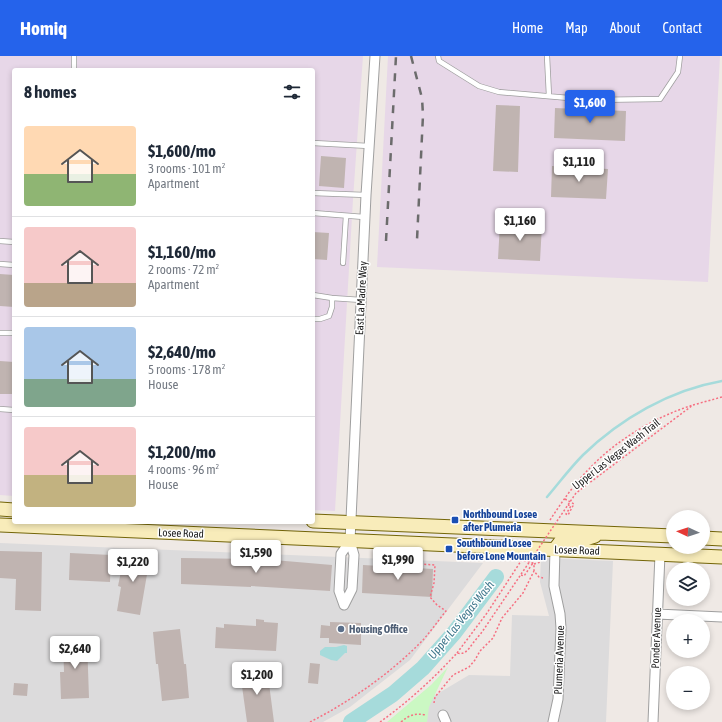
<!DOCTYPE html>
<meta charset="utf-8">
<style>
:root{--surface:#fff;--page:#f2f2f3;--text:#1f2937;--muted:#747a83;--line:#e0e1e3;--accent:#2563eb}
body{margin:0;font-family:"Asap Condensed",sans-serif;background:var(--page);color:var(--text);height:100vh;display:flex;flex-direction:column;font-size:15px;white-space:nowrap}
*{box-sizing:border-box;margin:0}
p{font-size:13px;color:var(--muted)}
.icon{flex:none;width:22px;height:22px;fill:none;stroke:currentColor;stroke-width:2;stroke-linecap:round;stroke-linejoin:round}
.map{position:relative;flex:1;overflow:hidden}
.side{position:absolute;left:12px;top:12px;width:303px;height:456px;display:flex;flex-direction:column;background:var(--surface);border-radius:4px;box-shadow:0 2px 6px #0003}
.side>*{flex:none}
.needle{width:26px;rotate:273deg}
.controls{position:absolute;left:666px;top:454px;display:grid;gap:8px}
.controls a{display:grid;place-items:center;width:44px;height:44px;border-radius:50%;background:var(--surface);box-shadow:0 2px 6px #0003;font-size:20px}
.price{position:absolute;translate:-50% -34px;padding:0 9px;border-radius:4px;background:#fff;color:#222;font-size:13px;line-height:26px;filter:drop-shadow(0 1px 2px #0008)}
.price::after{content:'';position:absolute;left:50%;top:24px;width:12px;height:9px;margin-left:-6px;background:inherit;clip-path:polygon(0 0,100% 0,50% 100%)}
.price.selected{background:var(--accent);color:#fff}
ul{padding:0;list-style:none}
li{display:flex;align-items:center;gap:12px;height:100px;padding:0 12px}
li+li{border-top:1px solid var(--line)}
li span{display:grid;place-items:center;flex:none;width:112px;height:80px;border-radius:4px;color:#555}
li>.icon{margin-inline-start:auto}
span .icon{width:48px;height:48px;fill:#fffc;stroke-width:1}
li b{font-size:17px}
h2{display:flex;justify-content:space-between;align-items:center;height:48px;padding:0 12px;font-size:17px}
header{display:flex;align-items:center;gap:24px;box-sizing:border-box;height:56px;padding:0 20px;background:var(--accent);color:#fff}
header strong{font-size:19px}
nav{display:flex;gap:22px;margin-inline-start:auto;font-size:14px}
.map>svg:first-child{display:block}
</style>
<header>
<strong>Homiq</strong>
<nav><a>Home</a><a>Map</a><a>About</a><a>Contact</a></nav>
</header>
<div class="map">
<svg width="722" height="666" viewBox="0 0 722 666">
<rect width="100%" height="100%" fill="#efe9e5"/>
<path fill="#dcdbdc" d="M0,487l483,20 -73,97 -60,47 -27,15h-323z
M541,502l72,3 -7,161h-209l25,-19 47,-28 41,1 2,-61 37,1 -9,-34z"/>
<path fill="#e7d7e8" d="M0,0h363l-10,143 -18,312 -22,-1v-440h-299v426l-14,-1z
M388,0h332l-12,226 -331,-15z"/>
<path fill="#cbf8c3" d="M448,611l-19,40 -2,15h-40l44,-37z"/>
<path fill="#a6dbdb" d="M344,589l3,1v7h-2l-8,8 -6,-1 -11,-5v-4l5,-4h11z"/>
<g fill="none" stroke-linecap="round" stroke-linejoin="round">
<path stroke="#a6dbdb" stroke-width="2.5" d="M547,441c12,-14 23,-29 36,-42 37,-36 87,-65 139,-74"/>
<path stroke="#a6dbdb" stroke-width="16" d="M351,666l42,-28 30,-26 31,-35 42,-56"/>
</g>
<path fill="#c0b4b1" d="M496,49l24,1 -2,66 -25,-1z
M555,52l71,3 -1,30 -71,-3z
M321,100l25,2 -2,30 -25,-2z
M552,110l56,3 -2,30 -55,-2z
M500,167l42,2 -2,36 -42,-2z
M313,176l16,1 -2,27 -14,-1z
M0,218l14,1v32l-14,-1z
M0,305l14,1v32h-14z
M0,495l42,1 -1,59 -26,-1 1,-31 -16,-1z
M125,496l25,5 -10,58 -23,-4 4,-24 -3,-1z
M70,497l41,2 -1,27 -41,-2z
M181,502l81,1 70,6 -2,26 -79,-5v1l-70,-3z
M363,509l70,4 -1,28 -70,-4z
M256,563l8,1v2l14,1 -2,28 -61,-3 1,-21 8,1v-4l32,2z
M330,566l31,1v22l-32,-2v-5h-9l1,-13 9,1z
M180,573l4,35h2l3,34 -27,3 -4,-37h-2l-3,-32z
M63,584h24l2,58 -28,1 -1,-27h4z
M310,607l10,1 -2,20 -10,-1z
M267,612l7,54h-27l-7,-50z
M14,627l14,1 -1,12 -14,-1z"/>
<g fill="none" stroke-linecap="round" stroke-linejoin="round">
<g stroke="#9f9f9f" stroke-width="6">
<path id="service" d="M438,0l1,5 40,25 20,6 93,8 68,-1 18,-27 2,-16
M547,0l2,40
M74,14v-14
M313,87l56,3
M313,137l53,2
M313,157l51,4
M0,185l14,1
M343,207l3,-47
M0,208l14,1
M313,239l19,3 29,2
M313,263h7l9,-3 3,-9v-9
M0,277h14
M0,353l14,1"/>
</g>
<g stroke="#9f9f9f" stroke-width="11">
<path id="minor" d="M344,549l8,-16 2,-34 -4,-14 16,-346 9,-139
M344,549l-5,-14 2,-37 9,-13
M657,558l65,3
M443,659l3,7
M553,666l5,-23 3,-71 -1,-14 -6,-28 1,-37
M653,666l7,-168"/>
</g>
<g stroke="#736508" stroke-width="15">
<path id="secondary" d="M0,453l14,1
M313,465l360,15
M0,469l722,32
M703,482l19,1
M555,493l6,-8h18l16,-5"/>
</g>
<path stroke="#f66f81" stroke-width="1.5" stroke-dasharray="2 2" stroke-linecap="butt" d="M677,361l16,-12 29,-8
M565,443l9,5 -6,11 -2,-1 5,-8 -3,-1
M550,464c12,-18 24,-36 39,-51 27,-29 66,-52 104,-64
M516,503c5,3 13,1 18,5v7l5,6 4,1
M534,508l7,-2
M521,519l3,1 9,-13
M457,597l30,-40 34,-52
M434,647l1,-6 18,-22 16,-8 6,-7 5,-9 13,-13 9,-20 21,-25 11,-22
M310,666c41,-21 81,-49 113,-82 8,-9 15,-19 23,-29l-9,-6 -7,-8 4,-14 1,-18 -57,-4
M380,666c28,-20 53,-43 77,-69 8,2 11,-3 16,-10
M401,666c8,-7 14,-9 25,-7"/>
<use href="#service" stroke="#fff" stroke-width="4.5"/>
<use href="#minor" stroke="#fff" stroke-width="9"/>
<use href="#secondary" stroke="#f8ecba" stroke-width="13"/>
<path stroke="#6c6c6c" stroke-width="2.5" stroke-dasharray="8 8" stroke-linecap="butt" d="M411,0l11,42 1,17 -6,125
M386,185l10,-185"/>
<path stroke="#f66f81" stroke-width="1.5" stroke-dasharray="2 2" stroke-linecap="butt" d="M473,587l9,-11 94,-139 101,-76"/>
</g>
<g fill="#1a4fb4" stroke="#fff" stroke-width="1.5">
<rect x="451" y="460" width="8" height="8" rx="2"/>
<rect x="445" y="489" width="8" height="8" rx="2"/>
</g>
<circle fill="#5c6f8a" stroke="#fff" stroke-width="1.5" cx="341" cy="573" r="4"/>
<g text-anchor="middle" stroke-width="3" stroke-linejoin="round" paint-order="stroke">
<g font-size="11" fill="#1e1e1e" stroke="#fff">
<text transform="translate(361 242) rotate(-87)" y="4">East La Madre Way</text>
<text transform="translate(616 398) rotate(-38)" y="4">Upper Las Vegas Wash Trail</text>
<text transform="translate(181 477) rotate(2)" y="4">Losee Road</text>
<text transform="translate(577 494) rotate(2)" y="4">Losee Road</text>
<text transform="translate(656 582) rotate(-88)" y="4">Ponder Avenue</text>
<text transform="translate(559 604) rotate(-88)" y="4">Plumeria Avenue</text>
</g>
<g font-size="11" font-weight="bold" fill="#164399" stroke="#fff" text-anchor="start">
<text x="463" y="462">Northbound Losee<tspan x="463" dy="13">after Plumeria</tspan></text>
<text x="457" y="491">Southbound Losee<tspan x="457" dy="13">before Lone Mountain</tspan></text>
</g>
<g font-size="11" font-weight="bold" fill="#4e5e75" stroke="#fff" text-anchor="start">
<text x="349" y="577">Housing Office</text>
</g>
<g font-size="12" font-style="italic" fill="#41798d" stroke="#fff">
<text transform="translate(461 564) rotate(-51)" y="4">Upper Las Vegas Wash</text>
</g>
</g>
</svg>
<div class="controls">
<a><svg class="needle" viewBox="-14 -14 28 28"><path d="M0-13l5 13h-10z" fill="#e53935"/><path d="M0 13l5-13h-10z" fill="#747a83"/></svg></a>
<a><svg class="icon" aria-label="layers" viewBox="0 0 24 24"><path d="M12 4l9 5-9 5-9-5zM3 14l9 5 9-5"/></svg></a>
<a>+</a>
<a>−</a>
</div>
<b class="price selected" style="left:590px;top:68px">$1,600</b>
<b class="price" style="left:579px;top:127px">$1,110</b>
<b class="price" style="left:520px;top:186px">$1,160</b>
<b class="price" style="left:256px;top:518px">$1,590</b>
<b class="price" style="left:398px;top:525px">$1,990</b>
<b class="price" style="left:133px;top:527px">$1,220</b>
<b class="price" style="left:75px;top:614px">$2,640</b>
<b class="price" style="left:257px;top:640px">$1,200</b>
<section class="side">
<h2>8 homes<svg class="icon" aria-label="filters" viewBox="0 0 24 24"><path d="M4 7h16M4 17h16"/><circle cx="9" cy="7" r="2"/><circle cx="15" cy="17" r="2"/></svg></h2>
<ul>
<li><span style="background:linear-gradient(#ffd9b3 60%,#8fb573 0)"><svg class="icon" aria-label="home" viewBox="0 0 24 24"><path d="M3 11l9-7 9 7M6 9v11h12V9"/></svg></span><div><b>$1,600/mo</b><p>3 rooms · 101 m²</p><p>Apartment</p></div></li>
<li><span style="background:linear-gradient(#f6c9c9 70%,#b9a48a 0)"><svg class="icon" aria-label="home" viewBox="0 0 24 24"><path d="M3 11l9-7 9 7M6 9v11h12V9"/></svg></span><div><b>$1,160/mo</b><p>2 rooms · 72 m²</p><p>Apartment</p></div></li>
<li><span style="background:linear-gradient(#a9c7e8 65%,#7fa58c 0)"><svg class="icon" aria-label="home" viewBox="0 0 24 24"><path d="M3 11l9-7 9 7M6 9v11h12V9"/></svg></span><div><b>$2,640/mo</b><p>5 rooms · 178 m²</p><p>House</p></div></li>
<li><span style="background:linear-gradient(#f6c9c9 60%,#c2b280 0)"><svg class="icon" aria-label="home" viewBox="0 0 24 24"><path d="M3 11l9-7 9 7M6 9v11h12V9"/></svg></span><div><b>$1,200/mo</b><p>4 rooms · 96 m²</p><p>House</p></div></li>
</ul>
</section>
</div>
